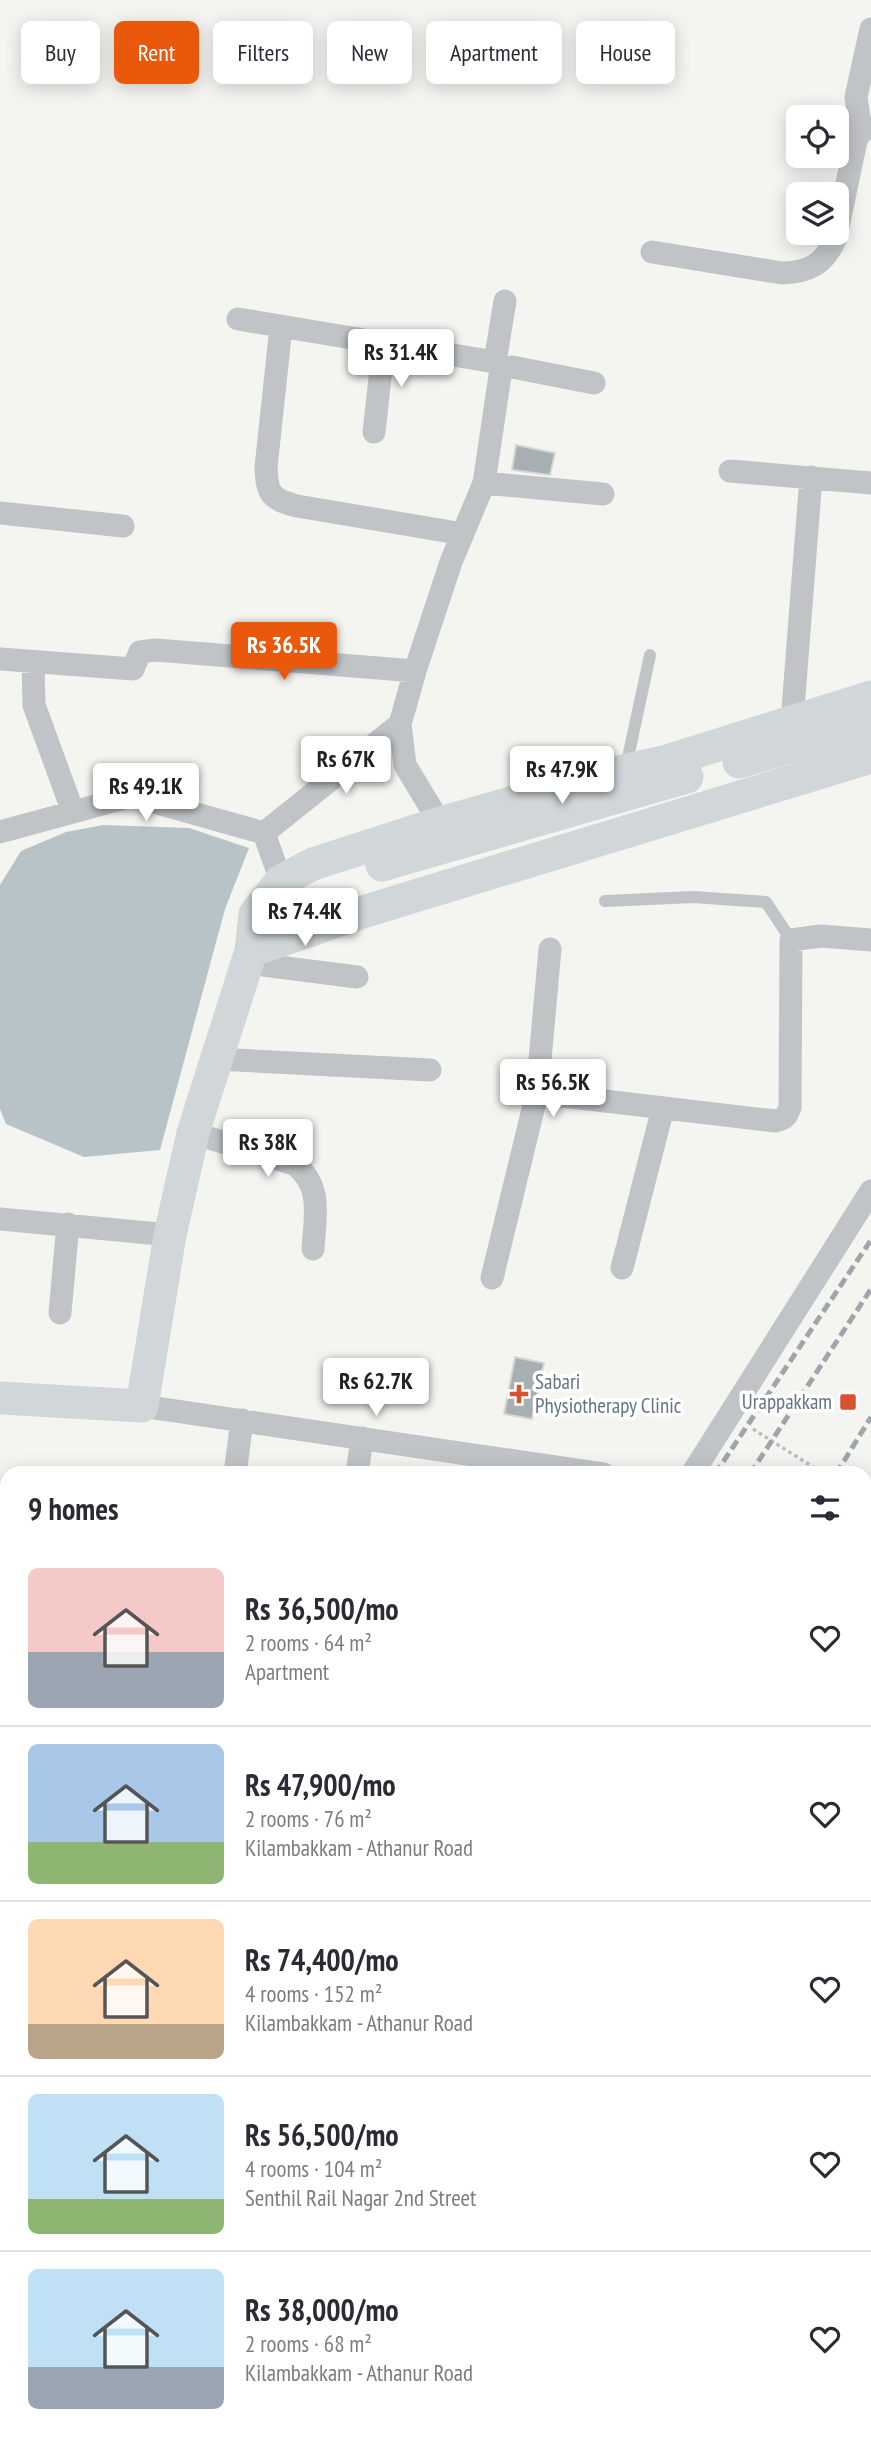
<!DOCTYPE html>
<meta charset="utf-8">
<style>
:root{--surface:#fff;--page:#f2f2f3;--text:#2b2b33;--muted:#7c7c81;--line:#e1e1e2;--accent:#ea580c}
body{margin:0;font-family:"PT Sans Narrow",sans-serif;background:var(--page);color:var(--text);height:100vh;display:flex;flex-direction:column;font-size:26px;white-space:nowrap}
*{box-sizing:border-box;margin:0}
p{font-size:23px;color:var(--muted)}
.icon{flex:none;width:38px;height:38px;fill:none;stroke:currentColor;stroke-width:2;stroke-linecap:round;stroke-linejoin:round}
.map{position:relative;flex:1;overflow:hidden}
.panel{position:absolute;left:0px;top:1466px;width:872px;height:975px;display:flex;flex-direction:column;background:var(--surface);border-radius:21px 21px 0 0;box-shadow:0 4px 18px #0003}
.panel>*{flex:none}
.top-card{position:absolute;left:21px;top:21px;width:830px;height:63px;display:flex;gap:14px}
.fabs{position:absolute;left:786px;top:105px;display:grid;gap:14px}
.fabs a{display:grid;place-items:center;width:63px;height:63px;border-radius:10px;background:var(--surface);box-shadow:0 4px 18px #0003;font-size:35px}
.price{position:absolute;translate:-50% -60px;padding:0 16px;border-radius:7px;background:#fff;color:#222;font-size:23px;line-height:46px;filter:drop-shadow(0 2px 4px #0008)}
.price::after{content:'';position:absolute;left:50%;top:42px;width:21px;height:16px;margin-left:-10px;background:inherit;clip-path:polygon(0 0,100% 0,50% 100%)}
.price.current{background:var(--accent);color:#fff}
ul{padding:0;list-style:none}
li{display:flex;align-items:center;gap:21px;height:175px;padding:0 28px}
li+li{border-top:2px solid var(--line)}
li span{display:grid;place-items:center;flex:none;width:196px;height:140px;border-radius:10px;color:#555}
li>.icon{margin-inline-start:auto}
span .icon{width:84px;height:84px;fill:#fffc;stroke-width:1}
li b{font-size:30px}
h2{display:flex;justify-content:space-between;align-items:center;height:84px;padding:0 28px;font-size:30px}
.pill{padding:0 24px;border-radius:10px;background:var(--surface);box-shadow:0 4px 18px #0003;font-size:24px;line-height:63px}
.pill.current{background:var(--accent);color:#fff}
.map>svg:first-child{display:block}
</style>
<div class="map">
<svg width="871" height="2440" viewBox="0 0 871 2440">
<rect width="100%" height="100%" fill="#f4f4f1"/>
<path fill="#b7c3c7" d="M103,825l86,3 60,20 -24,61 -65,241 -76,7 -78,-33 -6,-15v-224l21,-34 45,-19z"/>
<path fill="#a7afb3" stroke="#d6d6d4" stroke-width="2" d="M516,445l39,8 -5,22 -38,-5z
M515,1357l29,6 -12,56 -28,-5z"/>
<g fill="none" stroke-linecap="round" stroke-linejoin="round">
<path stroke="#babcbe" stroke-width="3.5" stroke-dasharray="3.5 3.5" stroke-linecap="butt" d="M753,1429l71,45
M864,1498l7,5"/>
<path stroke="#c0c4c7" stroke-width="12" d="M626,767l24,-112
M605,901l88,-4 73,5 25,38
M0,1746h7
M864,1790h7
M0,1847h7
M0,1955h7
M0,2047h7
M864,2107h7
M0,2147l7,-1
M864,2180l7,4
M0,2257h7"/>
<path stroke="#c0c4c7" stroke-width="23" d="M861,131l-5,-34 15,-68
M652,252l130,21c27,-1 41,-8 53,-33l21,-99 5,-10 10,-3
M238,319l257,43 6,7 11,-2 82,16
M281,327l-15,140c1,28 5,32 31,39l166,28
M495,362l10,-61
M374,432l10,-90
M730,471l141,12
M484,483l119,11
M0,513l123,13
M0,659l133,10 7,-17 16,-2 259,21
M33,662l1,43 39,107
M792,722l19,-245
M440,823l-35,-58 -5,-41 15,-53 36,-109 33,-79 17,-114
M0,832l132,-36 132,37 17,48
M264,833l136,-109
M247,963l110,14
M216,1059l214,11
M537,1093l238,28c10,-2 12,-5 15,-14l1,-167 30,-4 50,4
M193,1133l101,31c29,21 21,53 19,85
M0,1219l170,16
M622,1268l41,-160
M492,1278l45,-185 13,-144
M60,1313l8,-89
M142,1406l461,68
M235,1474l7,-54
M357,1474l5,-36
M692,1474l179,-283
M0,1535h7
M864,1549l7,2
M0,1666h7
M864,1951h7
M363,2434v6
M657,2434v6
M1,2440l2,-132
M78,2440l3,-6
M279,2440l4,-6
M477,2440l1,-6"/>
<path stroke="#d1d6d9" stroke-width="33" d="M871,697l-204,64 -41,9 -186,53 -127,41 -32,17 -26,33 -4,37 115,-40 505,-154
M739,762l132,-39
M382,865l305,-88
M0,1398l142,8 28,-171 23,-102 58,-182 11,-16"/>
<path stroke="#9fa6aa" stroke-width="5" stroke-dasharray="10 5" stroke-linecap="butt" d="M715,1474l156,-234
M750,1474l121,-185
M836,1474l35,-57
M103,2440l3,-6
M133,2440l4,-6
M161,2440l4,-6"/>
</g>
<g fill="#d7522f" stroke="#fff" stroke-width="2.5">
<path d="M515.5 1383.5h7v7h7v7h-7v7h-7v-7h-7v-7h7z"/>
<rect x="839" y="1393" width="18" height="18" rx="3.5"/>
</g>
<g text-anchor="middle" stroke-width="7" stroke-linejoin="round" paint-order="stroke">
<g font-size="21" fill="#657580" stroke="#fff" text-anchor="start">
<text x="535" y="1389">Sabari<tspan x="535" dy="24">Physiotherapy Clinic</tspan></text>
<text x="832" y="1409" text-anchor="end">Urappakkam</text>
</g>
</g>
</svg>
<div class="fabs">
<a><svg class="icon" aria-label="locate" viewBox="0 0 24 24"><circle cx="12" cy="12" r="6"/><path d="M12 2v4M12 18v4M2 12h4M18 12h4"/></svg></a>
<a><svg class="icon" aria-label="layers" viewBox="0 0 24 24"><path d="M12 4l9 5-9 5-9-5zM3 14l9 5 9-5"/></svg></a>
</div>
<b class="price" style="left:401px;top:389px">Rs 31.4K</b>
<b class="price current" style="left:284px;top:682px">Rs 36.5K</b>
<b class="price" style="left:346px;top:796px">Rs 67K</b>
<b class="price" style="left:562px;top:806px">Rs 47.9K</b>
<b class="price" style="left:146px;top:823px">Rs 49.1K</b>
<b class="price" style="left:305px;top:948px">Rs 74.4K</b>
<b class="price" style="left:553px;top:1119px">Rs 56.5K</b>
<b class="price" style="left:268px;top:1179px">Rs 38K</b>
<b class="price" style="left:376px;top:1418px">Rs 62.7K</b>
<div class="top-card">
<a class="pill">Buy</a>
<a class="pill current">Rent</a>
<a class="pill">Filters</a>
<a class="pill">New</a>
<a class="pill">Apartment</a>
<a class="pill">House</a>
</div>
<section class="panel">
<h2>9 homes<svg class="icon" aria-label="filters" viewBox="0 0 24 24"><path d="M4 7h16M4 17h16"/><circle cx="9" cy="7" r="2"/><circle cx="15" cy="17" r="2"/></svg></h2>
<ul>
<li><span style="background:linear-gradient(#f6c9c9 60%,#9aa5b1 0)"><svg class="icon" aria-label="home" viewBox="0 0 24 24"><path d="M3 11l9-7 9 7M6 9v11h12V9"/></svg></span><div><b>Rs 36,500/mo</b><p>2 rooms · 64 m²</p><p>Apartment</p></div><svg class="icon" aria-label="heart" viewBox="0 0 24 24"><path d="M12 20l-8-8c-3-5 5-10 8-4 3-6 11-1 8 4z"/></svg></li>
<li><span style="background:linear-gradient(#a9c7e8 70%,#8fb573 0)"><svg class="icon" aria-label="home" viewBox="0 0 24 24"><path d="M3 11l9-7 9 7M6 9v11h12V9"/></svg></span><div><b>Rs 47,900/mo</b><p>2 rooms · 76 m²</p><p>Kilambakkam - Athanur Road</p></div><svg class="icon" aria-label="heart" viewBox="0 0 24 24"><path d="M12 20l-8-8c-3-5 5-10 8-4 3-6 11-1 8 4z"/></svg></li>
<li><span style="background:linear-gradient(#ffd9b3 75%,#b9a48a 0)"><svg class="icon" aria-label="home" viewBox="0 0 24 24"><path d="M3 11l9-7 9 7M6 9v11h12V9"/></svg></span><div><b>Rs 74,400/mo</b><p>4 rooms · 152 m²</p><p>Kilambakkam - Athanur Road</p></div><svg class="icon" aria-label="heart" viewBox="0 0 24 24"><path d="M12 20l-8-8c-3-5 5-10 8-4 3-6 11-1 8 4z"/></svg></li>
<li><span style="background:linear-gradient(#bfe0f5 75%,#8fb573 0)"><svg class="icon" aria-label="home" viewBox="0 0 24 24"><path d="M3 11l9-7 9 7M6 9v11h12V9"/></svg></span><div><b>Rs 56,500/mo</b><p>4 rooms · 104 m²</p><p>Senthil Rail Nagar 2nd Street</p></div><svg class="icon" aria-label="heart" viewBox="0 0 24 24"><path d="M12 20l-8-8c-3-5 5-10 8-4 3-6 11-1 8 4z"/></svg></li>
<li><span style="background:linear-gradient(#bfe0f5 70%,#9aa5b1 0)"><svg class="icon" aria-label="home" viewBox="0 0 24 24"><path d="M3 11l9-7 9 7M6 9v11h12V9"/></svg></span><div><b>Rs 38,000/mo</b><p>2 rooms · 68 m²</p><p>Kilambakkam - Athanur Road</p></div><svg class="icon" aria-label="heart" viewBox="0 0 24 24"><path d="M12 20l-8-8c-3-5 5-10 8-4 3-6 11-1 8 4z"/></svg></li>
</ul>
</section>
</div>
